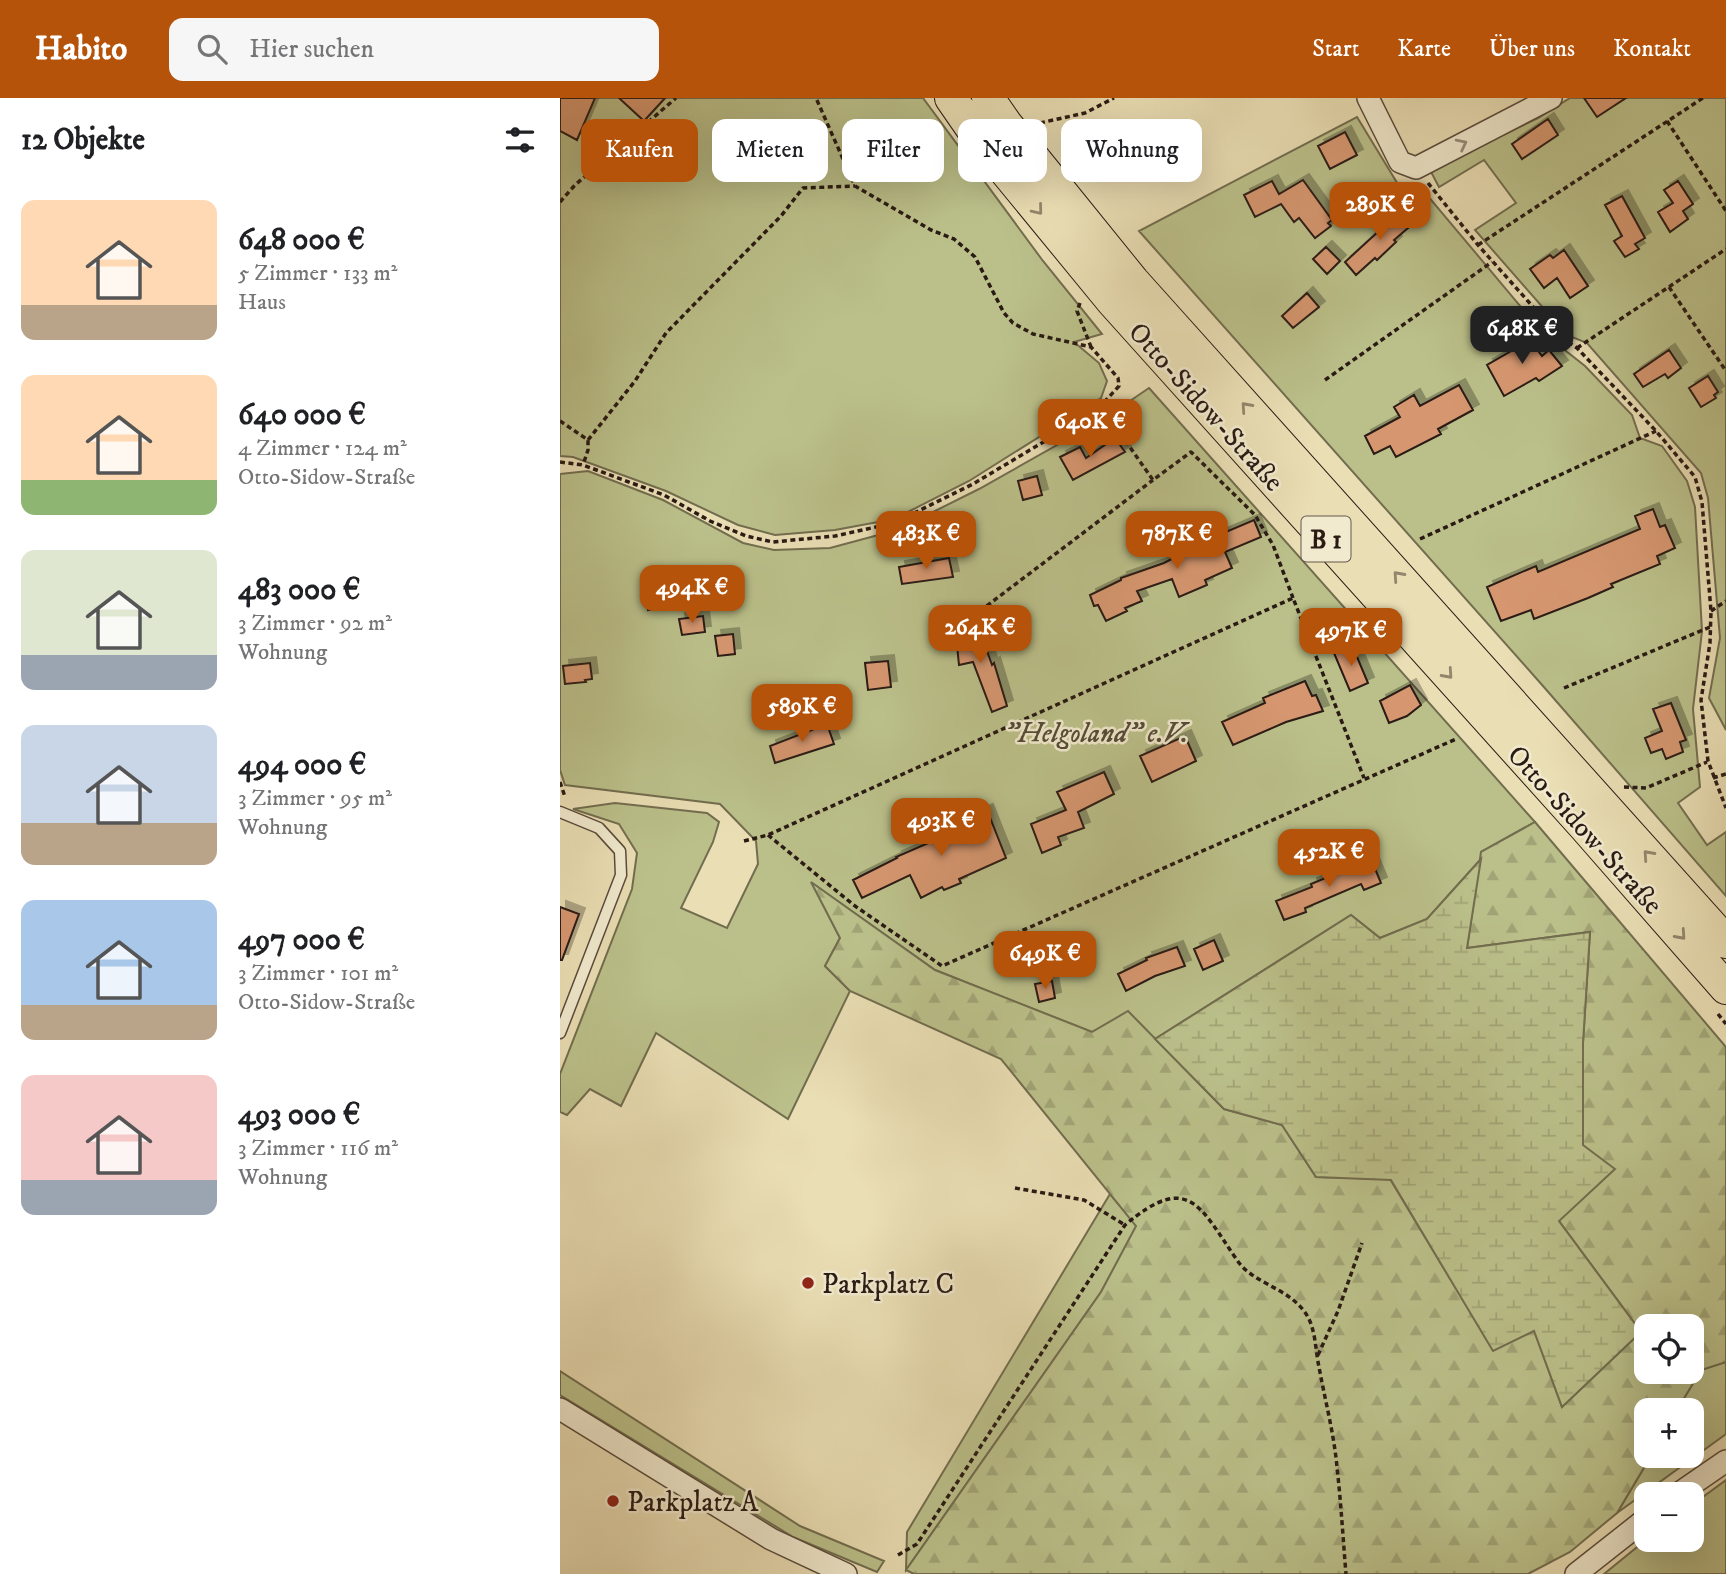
<!DOCTYPE html>
<html lang="de">
<meta charset="utf-8">
<style>
:root{--surface:#fff;--page:#f6f6f6;--text:#202124;--muted:#757577;--accent:#b45309}
body{margin:0;font-family:"IM FELL DW Pica",serif;background:var(--page);color:var(--text);height:100vh;display:flex;flex-direction:column;font-size:26px;white-space:nowrap}
*{box-sizing:border-box;margin:0}
p{font-size:23px;color:var(--muted)}
.icon{flex:none;width:38px;height:38px;fill:none;stroke:currentColor;stroke-width:2;stroke-linecap:round;stroke-linejoin:round}
.map{position:relative;flex:1;overflow:hidden}
.panel{display:flex;flex-direction:column;background:var(--surface);width:560px}
.panel>*{flex:none}
.banner{position:absolute;left:21px;top:21px;width:665px;height:63px;display:flex;gap:14px}
.controls{position:absolute;left:1074px;top:1216px;display:grid;gap:14px}
.controls a{display:grid;place-items:center;width:70px;height:70px;border-radius:14px;background:var(--surface);box-shadow:0 7px 28px #0002;font-size:35px}
.price{position:absolute;translate:-50% -60px;padding:0 16px;border-radius:14px;background:var(--accent);color:#fff;font-size:23px;line-height:46px;filter:drop-shadow(0 2px 4px #0008)}
.price::after{content:'';position:absolute;left:50%;top:42px;width:21px;height:16px;margin-left:-10px;background:inherit;clip-path:polygon(0 0,100% 0,50% 100%)}
.price.active{background:#222;color:#fff}
ul{padding:0;list-style:none}
li{display:flex;align-items:center;gap:21px;height:175px;padding:0 21px}
li span{display:grid;place-items:center;flex:none;width:196px;height:140px;border-radius:14px;color:#555}
li>.icon{margin-inline-start:auto}
span .icon{width:84px;height:84px;fill:#fffc;stroke-width:1}
li b{font-size:30px}
h2{display:flex;justify-content:space-between;align-items:center;height:84px;padding:0 21px;font-size:30px}
.pill{padding:0 24px;border-radius:14px;background:var(--surface);box-shadow:0 7px 28px #0002;font-size:24px;line-height:63px}
.pill.active{background:var(--accent);color:#fff}
header{display:flex;align-items:center;gap:42px;box-sizing:border-box;height:98px;padding:0 35px;background:var(--accent);color:#fff}
header strong{font-size:33px}
nav{display:flex;gap:38px;margin-inline-start:auto;font-size:24px}
.search{width:490px;height:63px;background:var(--page);display:flex;align-items:center;gap:18px;box-sizing:border-box;padding:0 24px;border-radius:14px;color:var(--muted);font-size:26px}
main{display:flex;flex:1;min-height:0}
.map>svg:first-child{display:block}
</style>
<header>
<strong>Habito</strong>
<div class="search"><svg class="icon" aria-label="search" viewBox="0 0 24 24"><circle cx="10" cy="10" r="6"/><path d="M15 15l6 6"/></svg>Hier suchen</div>
<nav><a>Start</a><a>Karte</a><a>Über uns</a><a>Kontakt</a></nav>
</header>
<main>
<section class="panel">
<h2>12 Objekte<svg class="icon" aria-label="filters" viewBox="0 0 24 24"><path d="M4 7h16M4 17h16"/><circle cx="9" cy="7" r="2"/><circle cx="15" cy="17" r="2"/></svg></h2>
<ul>
<li><span style="background:linear-gradient(#ffd9b3 75%,#b9a48a 0)"><svg class="icon" aria-label="home" viewBox="0 0 24 24"><path d="M3 11l9-7 9 7M6 9v11h12V9"/></svg></span><div><b>648 000 €</b><p>5 Zimmer · 133 m²</p><p>Haus</p></div></li>
<li><span style="background:linear-gradient(#ffd9b3 75%,#8fb573 0)"><svg class="icon" aria-label="home" viewBox="0 0 24 24"><path d="M3 11l9-7 9 7M6 9v11h12V9"/></svg></span><div><b>640 000 €</b><p>4 Zimmer · 124 m²</p><p>Otto-Sidow-Straße</p></div></li>
<li><span style="background:linear-gradient(#dfe7d0 75%,#9aa5b1 0)"><svg class="icon" aria-label="home" viewBox="0 0 24 24"><path d="M3 11l9-7 9 7M6 9v11h12V9"/></svg></span><div><b>483 000 €</b><p>3 Zimmer · 92 m²</p><p>Wohnung</p></div></li>
<li><span style="background:linear-gradient(#c9d6e8 70%,#b9a48a 0)"><svg class="icon" aria-label="home" viewBox="0 0 24 24"><path d="M3 11l9-7 9 7M6 9v11h12V9"/></svg></span><div><b>494 000 €</b><p>3 Zimmer · 95 m²</p><p>Wohnung</p></div></li>
<li><span style="background:linear-gradient(#a9c7e8 75%,#b9a48a 0)"><svg class="icon" aria-label="home" viewBox="0 0 24 24"><path d="M3 11l9-7 9 7M6 9v11h12V9"/></svg></span><div><b>497 000 €</b><p>3 Zimmer · 101 m²</p><p>Otto-Sidow-Straße</p></div></li>
<li><span style="background:linear-gradient(#f6c9c9 75%,#9aa5b1 0)"><svg class="icon" aria-label="home" viewBox="0 0 24 24"><path d="M3 11l9-7 9 7M6 9v11h12V9"/></svg></span><div><b>493 000 €</b><p>3 Zimmer · 116 m²</p><p>Wohnung</p></div></li>
</ul>
</section>
<div class="map">
<svg width="1166" height="1476" viewBox="0 0 1166 1476">
<defs>
<pattern id="forest-firs" width="22" height="20" patternUnits="userSpaceOnUse" patternTransform="scale(1.75)"><rect width="22" height="20" fill="#bbc08a"/><path d="M5 1l3.5 6h-7zM16 11l3.5 6h-7z" fill="#a1a476"/></pattern>
<pattern id="wetland-marsh" width="20" height="14" patternUnits="userSpaceOnUse" patternTransform="scale(1.75)"><rect width="20" height="14" fill="#bbc08a"/><path d="M1 5h8M5 5V1M11 12h8M15 12V8" fill="none" stroke="#a1a476"/></pattern>
<filter id="shadow"><feDropShadow dx="6" dy="-6" stdDeviation="0" flood-color="#0004"/></filter>
</defs>
<rect width="100%" height="100%" fill="#eadeb4"/>
<filter id="stains"><feTurbulence type="fractalNoise" baseFrequency=".00286" numOctaves="4"/><feColorMatrix values="0 0 0 0 .2 0 0 0 0 .09 0 0 0 0 .02 0 0 0 .5 -.17"/></filter>
<radialGradient id="worn" r=".72"><stop offset=".6" stop-color="#630" stop-opacity="0"/><stop offset="1" stop-color="#630" stop-opacity=".3"/></radialGradient>
<path fill="#bbc08a" stroke="#726d4f" stroke-width="2" d="M0,0h363l120,163 59,73 -28,8 25,21 8,18 -6,17 -132,83 -75,38 -59,11 -60,5 -37,-10 -72,-34 -93,-34 -13,-1z
M1010,0h156v632l-17,-32 11,-60 -12,-140 -7,-25 -114,-130 -20,-8 -92,-105 41,-27 -32,-43 -45,27 -9,-17 108,-52z
M797,19l50,82 15,-10 120,143 43,34 47,49 8,23 22,8 25,35 8,26 7,124 -9,78 7,78 -22,16 29,42 19,-13v64l-183,-210 -404,-455z
M589,290l386,434 -54,30v7l-54,60 -47,19 -29,-23 -196,124 -27,-27 -36,20 -157,-62 -123,-87 28,55 -15,28 25,25 -62,128 -132,-86 -35,73 -31,-17 -23,26 -7,-3v-38l72,-185 5,-36 -18,-29 -46,-15 42,-6 92,10 12,9 -6,20 -32,66 46,20 31,-64 -2,-23 -36,-37 -155,-19 -5,-15v-296l28,-3 75,29 80,43 31,7 56,-2 67,-18 82,-41 126,-71z
M550,1096l27,32 -36,66 -195,278 1,-38z
M1166,1264v72l-109,79 34,-57h41v-46h-15l24,-40z
M0,1273l240,155 84,35 -7,11 -84,-35 -233,-142z
M1166,1382v94h-122l43,-35 45,1v-35z"/>
<path fill="url(#forest-firs)" stroke="#726d4f" stroke-width="2" fill-rule="evenodd" d="M975,724l191,225v315l-25,8 -24,40h-30v46h4l-34,57 -47,39 -42,22h-614l-8,-4 195,-278 35,-66 -135,-167 -151,-68 -25,-25 15,-28 -29,-56 124,88 157,62 36,-21 96,98 58,16 34,52 74,2 103,171 41,-20 28,77 79,-75 -82,-111 24,-76v-102l7,-111 -123,16 14,-96zM1087,1228h45v46h-45z"/>
<path fill="url(#wetland-marsh)" stroke="#726d4f" stroke-width="2" d="M921,761l-14,89 123,-16 -7,111v102l32,24 -56,52 82,111 -79,75 -28,-76 -41,20 -102,-171 -75,-3 -34,-52 -58,-16 -69,-70 196,-124 29,23 47,-19z"/>
<path fill="#d6976f" stroke="#291a14" stroke-width="2" filter="url(#shadow)" d="M0,0h35l-18,42 -17,-9z
M59,0h46l-21,23z
M1024,0h42l-29,19z
M988,21l10,16 -36,24 -10,-15z
M785,34l12,23 -27,14 -12,-23z
M743,82l29,40 -4,3 3,3 -16,12 -16,-20 -5,4 -13,-18 -26,13 -11,-22 28,-14 7,13z
M1118,83l15,23 -10,7 5,8 -18,13 -12,-20 15,-9 -9,-13z
M1062,98l23,42 -10,6 4,5 -14,8 -11,-16 8,-5 -17,-31z
M844,110l11,14 -21,18 2,2 -19,18 -2,-2 -19,17 -11,-13z
M766,149l14,14 -13,13 -14,-15z
M1004,152l24,36 -18,12 -13,-20 -13,10 -14,-19 20,-14 3,3z
M747,195l12,14 -26,21 -11,-12z
M966,237l16,21 7,-6 13,16 -23,15 -3,-3 -32,18 -17,-31 26,-15 -3,-2z
M1109,252l12,18 -13,10 -3,-4 -22,13 -9,-13z
M1148,278l10,16 -4,3 2,3 -15,9 -12,-19z
M899,287l14,25 -35,19 3,5 -45,23 -6,-11 -16,8 -9,-18 35,-19 -6,-10 20,-12 6,11z
M555,340l10,14 -52,28 -13,-23 20,-10 6,11z
M477,378l5,19 -19,5 -5,-19z
M1093,411l7,18 5,-2 10,23 -18,8 3,8 -49,20 2,3 -25,11 -54,21 -3,-9 -30,11 -14,-34 49,-21 2,6 102,-43 -5,-13z
M694,422l7,17 -36,15 7,16 -27,12 2,5 -28,12 -7,-18 -35,12 5,10 -17,7 2,3 -21,10 -8,-16 -4,1 -4,-11 31,-15v-2l43,-15 25,-13 -1,-2z
M389,460l4,19 -51,7 -3,-17z
M103,484l3,25 -18,3 -3,-25z
M143,518l2,16 -23,3 -3,-16z
M416,525l3,31 8,-3 5,14 2,-2 13,43 -15,6 -19,-50 -14,3 -4,-40z
M173,536l2,20 -17,2 -3,-20z
M792,547l16,38 -18,8 -16,-38z
M328,563l3,26 -23,3 -3,-27z
M30,565l2,16 -7,1 1,2 -21,2 -2,-18z
M745,583l7,15 4,-1 7,16 -37,11 -53,23 -11,-23 43,-19 -2,-5z
M850,587l11,20 -14,11 -18,7 -9,-22z
M1111,605l15,37 -6,2 3,10 -17,7 -4,-10 -11,4 -6,-15 17,-7 -9,-22z
M267,626l7,20 -59,19 -5,-17z
M625,638l11,25 -44,21 -12,-26z
M544,674l10,22 -36,18 6,16 -26,9 3,8 -19,8 -11,-29 35,-14 -9,-18z
M427,712l19,48 -47,21 2,4 -17,7 -2,-3 -21,11 -11,-23 -48,23 -9,-18 44,-22 -1,-1 37,-16 -4,-8z
M811,761l10,24 -17,7 -3,-6 -56,24 1,4 -22,8 -8,-19 36,-14 -1,-3z
M0,809l19,7 -17,46h-2z
M654,842l9,21 -20,9 -9,-21z
M617,849l8,19 -30,10 -29,15 -8,-17 29,-14 -1,-2z
M492,883l3,17 -16,4 -4,-18z"/>
<g fill="none" stroke-linecap="round" stroke-linejoin="round">
<g stroke="#594b3c" stroke-width="13">
<path id="lane" d="M0,714l39,16 21,23 1,24 -61,158"/>
</g>
<g stroke="#594b3c" stroke-width="24">
<path id="street" d="M808,0l32,64 16,6 135,-70
M0,1311l211,130 75,35
M1118,1396l48,-33
M1016,1476l71,-56"/>
</g>
<g stroke="#291a14" stroke-width="34">
<path id="primary" d="M391,0l29,42 133,162 472,525 141,161
M428,0l18,26 127,157 593,661"/>
</g>
<path stroke="#291a14" stroke-width="3.5" stroke-dasharray="5 3.5" stroke-linecap="butt" d="M1107,23l59,90
M480,25l45,-10 29,-15
M868,85l50,62 81,91 18,12 79,83 39,46 7,25 9,109 -1,32 -9,57 7,61 18,47
M0,104l15,-17 101,-87
M918,147l225,-147
M1109,189l57,84
M520,205l-3,8 14,36
M1017,250l149,-99
M765,282l167,-118
M541,308l52,74 38,-28 64,63 18,30 20,53
M0,323l28,19v10l-5,15
M28,342l47,-59 31,-48 115,-117 22,-28 52,-2
M0,364l23,3 81,30 46,26 36,15 27,6 62,-6 59,-13 79,-39 124,-74 22,-24 -1,-8 -27,-31 -58,-13 -20,-11 -9,-10 -29,-56 -21,-18 -23,-9 -76,-44 -39,-88
M860,441l236,-108
M420,513l173,-131
M1151,513l15,-10
M1004,590l146,-61
M1153,680l13,-4
M0,684l5,15
M1064,689l22,1 61,-26
M208,737l87,71 87,60 514,-227
M184,743l24,-6 525,-237 71,180
M1158,916l8,10
M455,1090l69,12 41,25
M758,1257l20,-44 24,-68
M338,1457l19,-11 208,-319c64,-54 75,-18 112,35 15,23 49,27 67,51 12,15 11,38 15,56 6,33 15,67 18,100 4,36 6,71 9,107"/>
<use href="#lane" stroke="#f1eace" stroke-width="10"/>
<use href="#street" stroke="#f1eace" stroke-width="21"/>
<use href="#primary" stroke="#eadeb4" stroke-width="32"/>
</g>
<defs><path id="oneway-chevron" d="M-2-3.5L2.5 0L-2 3.5" fill="none" stroke-width="1.6" stroke-linecap="round" stroke-linejoin="round" transform="scale(1.75)"/></defs>
<use stroke="#978c7a" href="#oneway-chevron" transform="translate(902 46) rotate(-27)"/>
<g stroke="#93866c">
<use href="#oneway-chevron" transform="translate(478 112) rotate(51)"/>
<use href="#oneway-chevron" transform="translate(686 309) rotate(-132)"/>
<use href="#oneway-chevron" transform="translate(838 478) rotate(-132)"/>
<use href="#oneway-chevron" transform="translate(888 576) rotate(48)"/>
<use href="#oneway-chevron" transform="translate(1088 757) rotate(-132)"/>
<use href="#oneway-chevron" transform="translate(1121 837) rotate(48)"/>
</g>
<g fill="#8f2418" stroke="#f1eace" stroke-width="2.5">
<circle cx="248" cy="1185" r="7"/>
<circle cx="53" cy="1403" r="7"/>
</g>
<g text-anchor="middle" stroke-width="5" stroke-linejoin="round" paint-order="stroke">
<rect fill="#f1eace" stroke="#65584c" stroke-width="2" x="741.5" y="418.5" width="49" height="45" rx="5"/>
<g font-size="26" font-weight="bold" fill="#291a14">
<text x="766" y="450">B 1</text>
</g>
<g font-size="28" fill="#291a14" stroke="#f1eace">
<text transform="translate(647 308) rotate(48)" y="10">Otto-Sidow-Straße</text>
<text transform="translate(1026 731) rotate(48)" y="10">Otto-Sidow-Straße</text>
</g>
<g font-size="28" font-style="italic" fill="#554c37" stroke="#f1eace">
<text x="536" y="644">"Helgoland" e.V.</text>
</g>
<g font-size="28" fill="#291a14" stroke="#f1eace" text-anchor="start">
<text x="262" y="1195">Parkplatz C</text>
<text x="67" y="1413">Parkplatz A</text>
</g>
</g>
<rect width="100%" height="100%" filter="url(#stains)"/>
<rect width="100%" height="100%" fill="url(#worn)"/>
</svg>
<div class="controls">
<a><svg class="icon" aria-label="locate" viewBox="0 0 24 24"><circle cx="12" cy="12" r="6"/><path d="M12 2v4M12 18v4M2 12h4M18 12h4"/></svg></a>
<a>+</a>
<a>−</a>
</div>
<b class="price" style="left:820px;top:144px">289K €</b>
<b class="price active" style="left:962px;top:268px">648K €</b>
<b class="price" style="left:530px;top:361px">640K €</b>
<b class="price" style="left:366px;top:473px">483K €</b>
<b class="price" style="left:617px;top:473px">787K €</b>
<b class="price" style="left:132px;top:527px">494K €</b>
<b class="price" style="left:420px;top:567px">264K €</b>
<b class="price" style="left:791px;top:570px">497K €</b>
<b class="price" style="left:242px;top:646px">589K €</b>
<b class="price" style="left:381px;top:760px">493K €</b>
<b class="price" style="left:769px;top:791px">452K €</b>
<b class="price" style="left:485px;top:893px">649K €</b>
<div class="banner">
<a class="pill active">Kaufen</a>
<a class="pill">Mieten</a>
<a class="pill">Filter</a>
<a class="pill">Neu</a>
<a class="pill">Wohnung</a>
</div>
</div>
</main>
